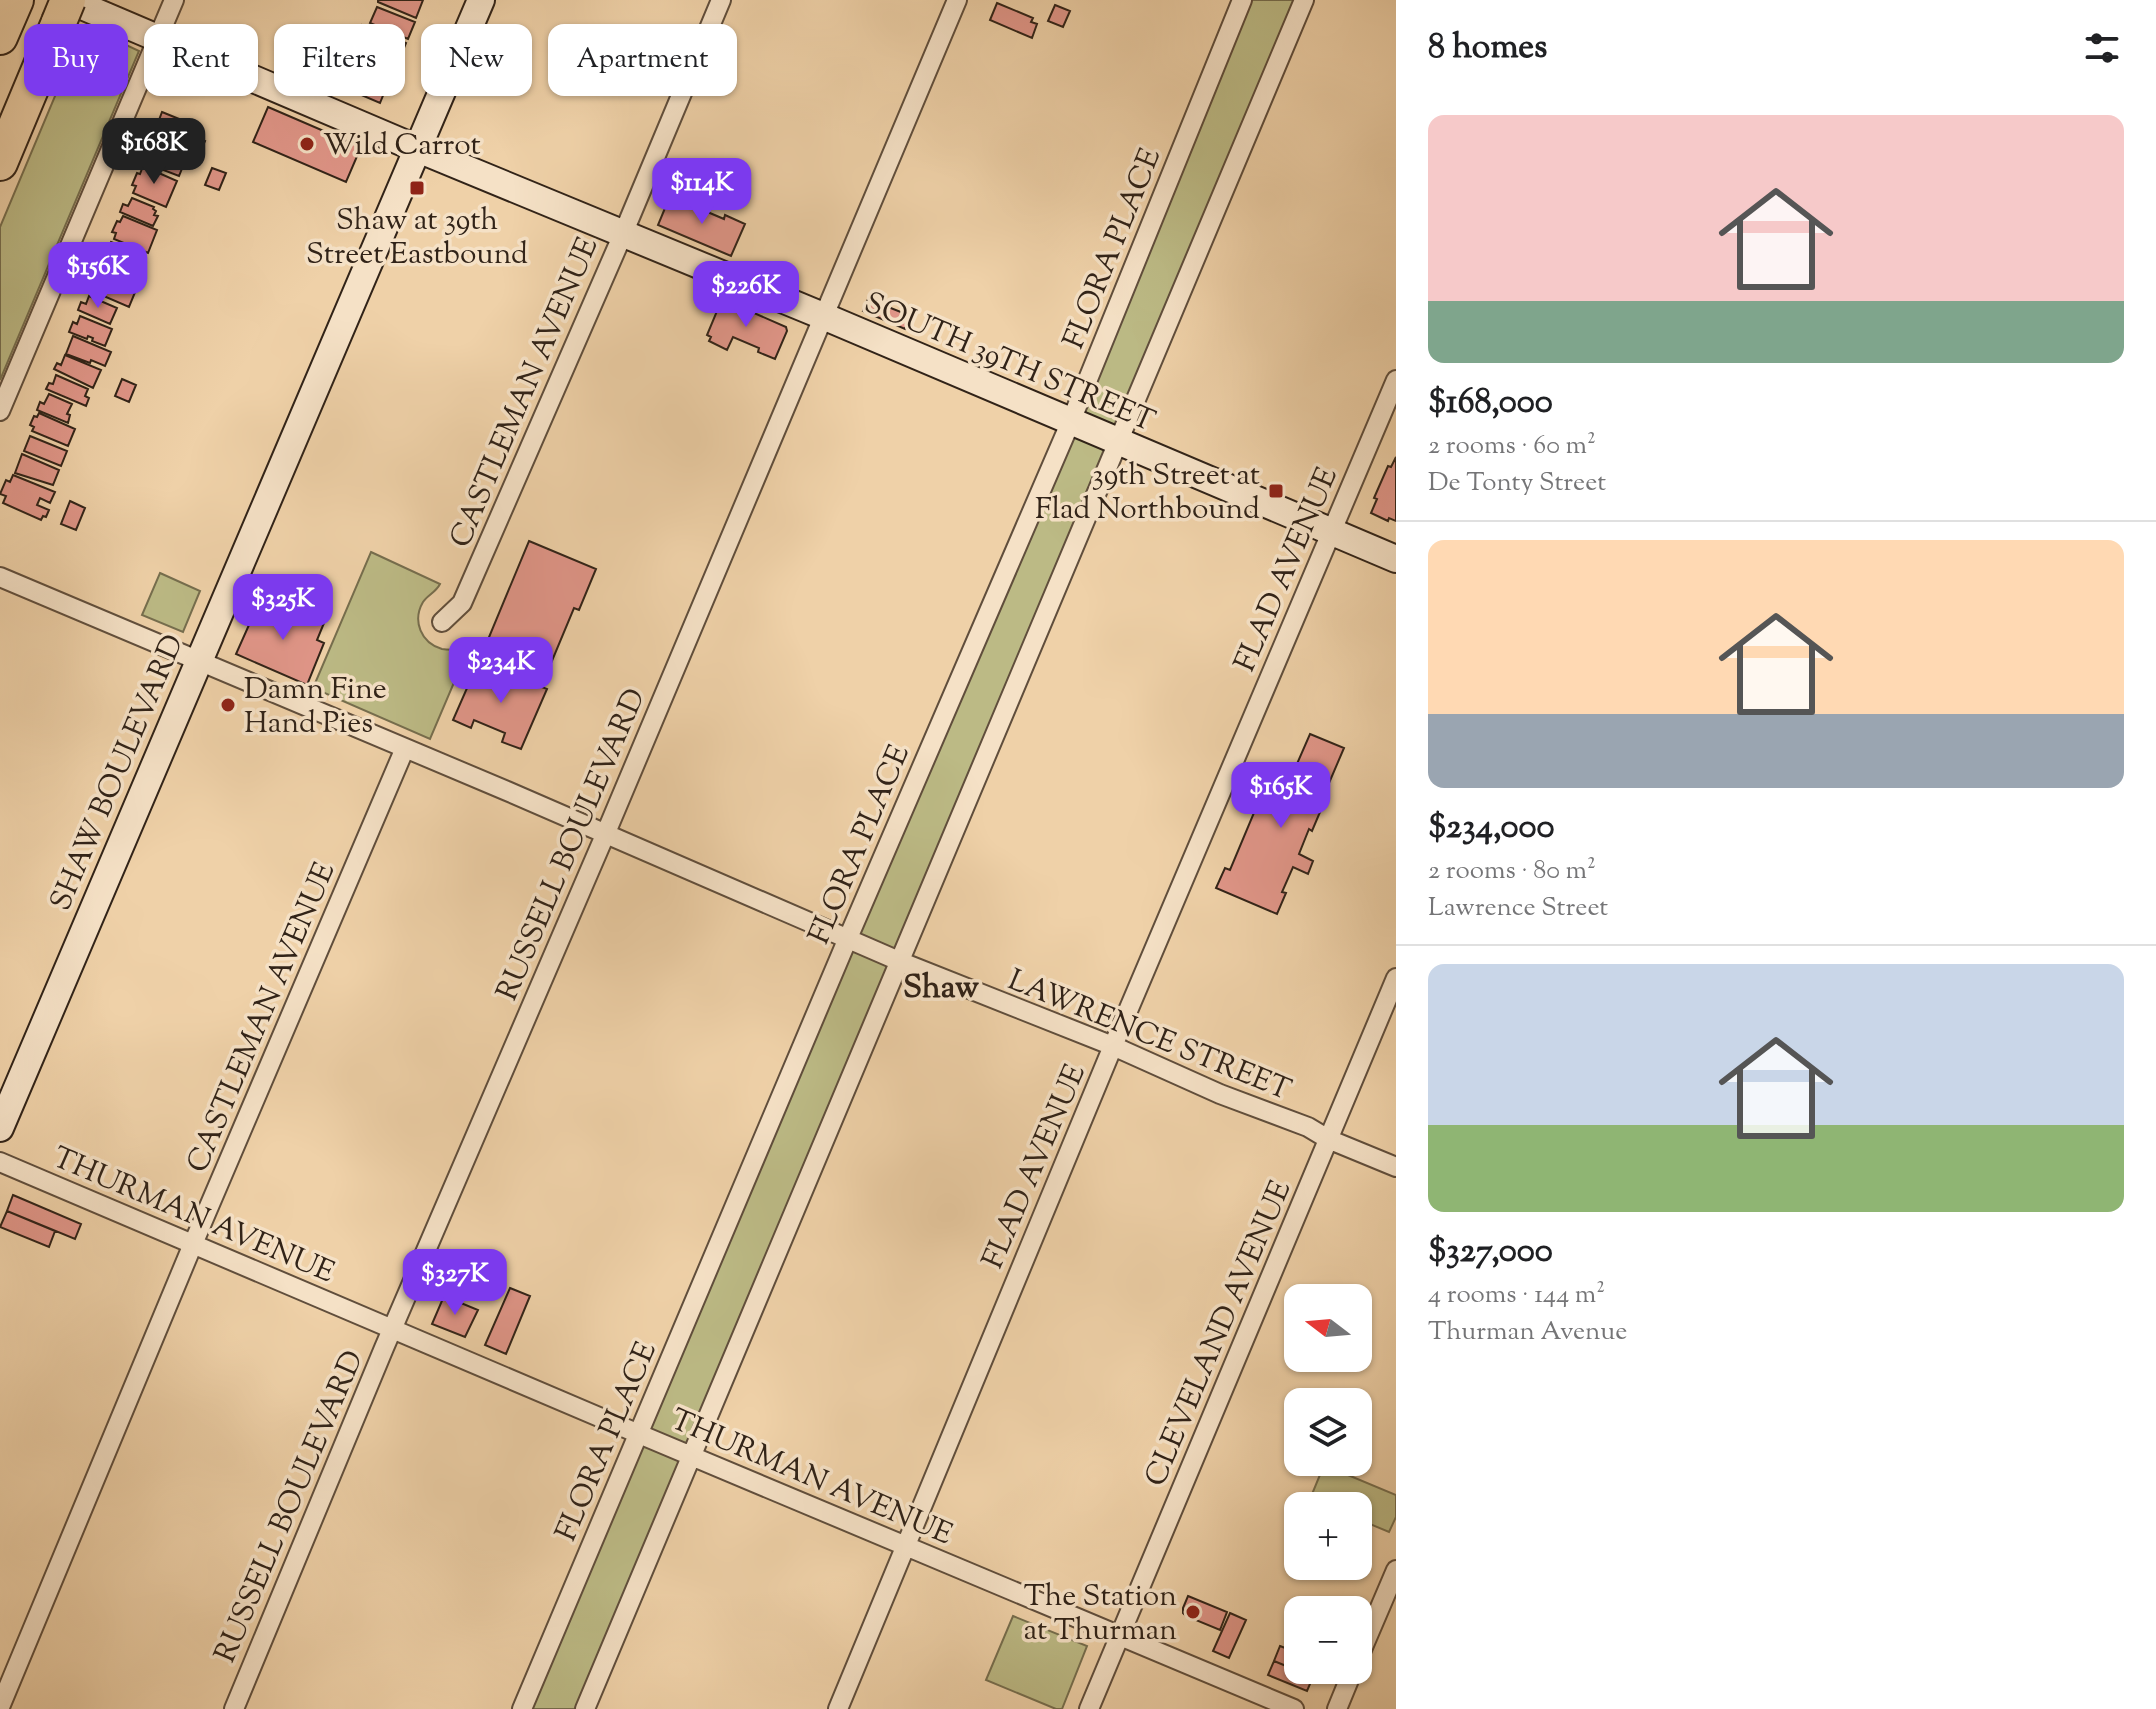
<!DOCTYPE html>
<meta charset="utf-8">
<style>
:root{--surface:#fff;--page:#f2f2f2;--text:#202124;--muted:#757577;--line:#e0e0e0;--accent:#7c3aed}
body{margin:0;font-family:"Sorts Mill Goudy",serif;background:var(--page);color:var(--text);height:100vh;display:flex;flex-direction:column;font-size:30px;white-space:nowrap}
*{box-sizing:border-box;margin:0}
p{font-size:26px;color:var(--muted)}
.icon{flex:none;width:44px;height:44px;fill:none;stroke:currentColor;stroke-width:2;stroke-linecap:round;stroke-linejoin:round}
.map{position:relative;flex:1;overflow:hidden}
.drawer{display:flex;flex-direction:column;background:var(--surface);width:760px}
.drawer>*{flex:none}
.top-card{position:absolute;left:24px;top:24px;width:760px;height:72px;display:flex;gap:16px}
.needle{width:52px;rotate:286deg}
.controls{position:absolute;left:1284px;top:1284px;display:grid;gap:16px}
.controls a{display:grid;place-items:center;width:88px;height:88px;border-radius:16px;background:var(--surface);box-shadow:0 2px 6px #0004;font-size:40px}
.price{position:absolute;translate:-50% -68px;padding:0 18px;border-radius:16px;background:var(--accent);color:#fff;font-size:26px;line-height:52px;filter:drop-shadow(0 2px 4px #0008)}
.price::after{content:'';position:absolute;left:50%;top:48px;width:24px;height:18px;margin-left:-12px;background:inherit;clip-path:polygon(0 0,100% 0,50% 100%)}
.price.active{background:#222;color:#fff}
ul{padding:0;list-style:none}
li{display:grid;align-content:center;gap:16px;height:424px;padding:0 32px}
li+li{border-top:2px solid var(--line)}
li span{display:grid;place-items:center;height:248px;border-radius:16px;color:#555}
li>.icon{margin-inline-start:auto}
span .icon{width:144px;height:144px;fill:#fffc;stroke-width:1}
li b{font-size:34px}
h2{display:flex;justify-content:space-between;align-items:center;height:96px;padding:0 32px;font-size:34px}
.pill{padding:0 28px;border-radius:16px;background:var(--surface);box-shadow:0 2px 6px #0004;font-size:28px;line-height:72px}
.pill.active{background:var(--accent);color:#fff}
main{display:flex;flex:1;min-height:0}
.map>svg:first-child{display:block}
</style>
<main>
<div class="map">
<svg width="1396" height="1709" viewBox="0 0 1396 1709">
<rect width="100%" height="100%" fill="#efd1a8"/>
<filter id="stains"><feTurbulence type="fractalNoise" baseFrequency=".0025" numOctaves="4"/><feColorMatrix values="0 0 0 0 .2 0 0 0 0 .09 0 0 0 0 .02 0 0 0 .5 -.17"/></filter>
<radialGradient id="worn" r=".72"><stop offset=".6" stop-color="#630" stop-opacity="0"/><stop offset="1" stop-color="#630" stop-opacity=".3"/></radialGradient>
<path fill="#bcba85" stroke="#766e4e" stroke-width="2" d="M1242,0h62l-719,1709h-63z
M84,27l11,5 12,32 11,-23 21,10 -139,329v-153z
M371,552l69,32c-4,8 -12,11 -17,18 -11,19 -2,41 19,47 9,2 16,-1 25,3l-37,87 -117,-51z
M160,573l40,18 -17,41 -41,-17z
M1324,1465l72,30v22l-7,15 -31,-13v-13h-31l-17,-7z
M1013,1616l74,30 -25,63h-6l-70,-29z"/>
<path fill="#e19689" stroke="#312318" stroke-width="2" d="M378,0h45l-7,18 -38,-16z
M997,3l36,15 -2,4 6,2 -5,14 -42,-18z
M1055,5l15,6 -7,16 -15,-6z
M377,7l38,15 -7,17 -38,-16z
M362,25l44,18 -7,17 -39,-17 2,-2 -5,-3z
M368,52l29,12 -5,10 -5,-2 -8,19 5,2 -4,10 -28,-12 5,-11 -6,-3 8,-17 5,2z
M268,107l93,40 -15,35 -93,-40z
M162,112l37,15 -4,10 10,4 -4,9 -46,-18 3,-7 3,1 2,-4 -4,-2z
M155,138l34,13 -10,25 -34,-13z
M143,166l34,15 -11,26 -33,-14 3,-7 -4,-1 5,-12 3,1z
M212,168l14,5 -7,17 -14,-5z
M670,196l54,23 1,-4 20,9 -14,32 -73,-31z
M132,198l22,9 -1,2 3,2 -2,4 4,1 -5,10 -33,-14 3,-8 5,2z
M123,216l34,14 -9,23 -34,-14 2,-6 -4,-1 5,-11 3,1z
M111,242l34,14 -9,22 -34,-14 2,-5 -4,-2 4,-11 4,2z
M101,269l37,16 -9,22 -37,-16 2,-5 -4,-2 4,-11 4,2z
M89,296l28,12 -7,16 -32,-14 3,-8 5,2z
M722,299l64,28 1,4 -12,28 -17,-7 1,-4 -26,-11 -6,13 -18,-9 2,-4 -4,-2z
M868,299l43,17 -6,13 -42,-18z
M80,316l32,13 -7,17 -13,-5 1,-3 -5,-2 -1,3 -18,-7 4,-10 4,2z
M73,336l38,16 -6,14 -14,-6 -1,3 -24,-9z
M65,355l36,15 -8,18 -39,-19 3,-6 4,2z
M56,375l32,14 -3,7 4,2 -3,8 -40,-17 3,-6 4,1z
M122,379l14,6 -7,17 -14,-6z
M49,394l23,10 -5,10 3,1 -2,8 -31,-13 3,-8 4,2z
M39,413l36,16 -7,17 -36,-15 2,-4 -4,-2 4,-9 3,1z
M30,436l37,15 -6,15 -37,-15z
M22,454l37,16 -6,15 -38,-12z
M1396,457v64l-7,-3 -1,3 -17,-8 6,-14 -3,-1 14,-32 3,1z
M13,475l42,17 -5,11 -10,-5 -3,7 12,5 -3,7 -3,-1 -2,4 -38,-17 3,-7 -6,-2 6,-14 4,2z
M70,501l15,7 -9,22 -15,-6z
M529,541l67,28 -17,41 -5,-2 -30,72 -62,-26z
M261,598l18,7 -3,6 25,10 3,-7 20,9 -7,17 7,3 -17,42 -71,-31z
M478,663l17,7 -3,7 24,9 3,-8 28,11 -26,60 -19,-7 3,-9 -31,-13 -3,8 -18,-8z
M1310,734l34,14 -27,63 3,1 -8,19 -3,-2 -10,25 14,7 -5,13 -15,-7 -11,25 4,1 -9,21 -61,-26 9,-20 5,2 26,-62 -6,-3 9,-19 24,10z
M13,1195l68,29 -6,15 -68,-28z
M7,1211l48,20 -6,16 -49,-20z
M510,1288l20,8 -24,58 -21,-9z
M444,1296l34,14 -13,27 -33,-13z
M1188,1596l39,16 -7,18 -34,-14 -3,-3v-5z
M1230,1613l16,7 -17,38 -16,-7z
M1280,1646l18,7v17h18l-3,7 -39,-16z
M1274,1661l39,16 -6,14 -39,-16z"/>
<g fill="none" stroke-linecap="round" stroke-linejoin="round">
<g stroke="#604e3c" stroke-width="22">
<path id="street" d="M0,411l174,-411
M0,577l507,214 392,170 214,85 107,48 88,33 20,12 68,28
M442,622l20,-19 161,-369 98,-234
M0,1162l639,272 655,275
M1358,1659l38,-89
M0,1707l193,-463 212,-496
M234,1709l150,-361 221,-513 352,-835
M522,1709l326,-771 223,-517 171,-421
M585,1709l719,-1709
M838,1709l275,-663 283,-666
M1089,1709l307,-731
M1337,1709l16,-39"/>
</g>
<g stroke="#312318" stroke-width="30">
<path id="secondary" d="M68,0l350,149 405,167 573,243
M0,1128l481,-1128"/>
</g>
<g stroke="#312318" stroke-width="38">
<path id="highway" d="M0,37l16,-37
M0,163l59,-141"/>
</g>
<use href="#street" stroke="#f5e1c6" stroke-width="18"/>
<use href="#secondary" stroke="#f5e1c6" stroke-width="26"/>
<use href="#highway" stroke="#efd1a8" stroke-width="34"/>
<g stroke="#312318" stroke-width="38" stroke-linecap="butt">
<path id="highway-bridge" d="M59,22l9,-22"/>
</g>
<use href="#highway-bridge" stroke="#efd1a8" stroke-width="34"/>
</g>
<g fill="#8f2418" stroke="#f5e1c6" stroke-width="3">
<circle cx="307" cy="144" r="8"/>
<rect x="409" y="180" width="16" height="16" rx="4"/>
<rect x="1268" y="483" width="16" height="16" rx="4"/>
<circle cx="228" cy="705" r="8"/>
<circle cx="1193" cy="1612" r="8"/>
</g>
<g text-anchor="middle" stroke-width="7" stroke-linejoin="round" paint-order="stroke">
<g font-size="30" fill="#312318" stroke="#f5e1c6" text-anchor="start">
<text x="323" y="154">Wild Carrot</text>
<text x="417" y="229" text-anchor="middle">Shaw at 39th<tspan x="417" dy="34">Street Eastbound</tspan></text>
<text x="1260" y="484" text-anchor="end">39th Street at<tspan x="1260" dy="34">Flad Northbound</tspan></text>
<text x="244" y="698">Damn Fine<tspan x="244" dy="34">Hand Pies</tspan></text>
<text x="1177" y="1605" text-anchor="end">The Station<tspan x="1177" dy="34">at Thurman</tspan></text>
</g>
<g font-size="30" fill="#312318" stroke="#f5e1c6">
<text transform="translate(1111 248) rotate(-68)" y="10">FLORA PLACE</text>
<text transform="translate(1010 361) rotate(23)" y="10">SOUTH 39TH STREET</text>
<text transform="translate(523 392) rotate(-67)" y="10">CASTLEMAN AVENUE</text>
<text transform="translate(1285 569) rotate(-67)" y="10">FLAD AVENUE</text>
<text transform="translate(116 772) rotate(-67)" y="10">SHAW BOULEVARD</text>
<text transform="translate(570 844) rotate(-67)" y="10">RUSSELL BOULEVARD</text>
<text transform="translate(858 844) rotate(-67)" y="10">FLORA PLACE</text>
<text transform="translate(260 1017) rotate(-67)" y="10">CASTLEMAN AVENUE</text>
<text transform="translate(1150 1034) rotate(22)" y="10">LAWRENCE STREET</text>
<text transform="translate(1033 1166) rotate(-67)" y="10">FLAD AVENUE</text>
<text transform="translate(194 1214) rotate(23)" y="10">THURMAN AVENUE</text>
<text transform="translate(1217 1333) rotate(-67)" y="10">CLEVELAND AVENUE</text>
<text transform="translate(605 1441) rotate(-67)" y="10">FLORA PLACE</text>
<text transform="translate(812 1476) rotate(23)" y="10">THURMAN AVENUE</text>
<text transform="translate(288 1506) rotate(-67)" y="10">RUSSELL BOULEVARD</text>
</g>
<g font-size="32" font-weight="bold" fill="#312318" stroke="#f5e1c6">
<text x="941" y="997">Shaw</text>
</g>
</g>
<rect width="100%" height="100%" filter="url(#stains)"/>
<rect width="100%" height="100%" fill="url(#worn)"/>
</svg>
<div class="controls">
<a><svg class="needle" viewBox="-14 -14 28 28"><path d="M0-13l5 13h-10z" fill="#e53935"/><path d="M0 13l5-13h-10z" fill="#757577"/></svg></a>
<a><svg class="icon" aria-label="layers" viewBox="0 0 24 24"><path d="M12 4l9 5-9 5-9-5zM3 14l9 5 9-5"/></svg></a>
<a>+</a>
<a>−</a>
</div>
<b class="price active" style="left:154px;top:186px">$168K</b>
<b class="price" style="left:702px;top:226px">$114K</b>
<b class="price" style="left:98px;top:310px">$156K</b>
<b class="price" style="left:746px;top:329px">$226K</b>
<b class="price" style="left:283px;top:642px">$325K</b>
<b class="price" style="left:501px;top:705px">$234K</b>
<b class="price" style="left:1281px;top:830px">$165K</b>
<b class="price" style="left:455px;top:1317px">$327K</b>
<div class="top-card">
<a class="pill active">Buy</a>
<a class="pill">Rent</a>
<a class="pill">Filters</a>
<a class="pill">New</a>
<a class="pill">Apartment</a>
</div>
</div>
<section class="drawer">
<h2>8 homes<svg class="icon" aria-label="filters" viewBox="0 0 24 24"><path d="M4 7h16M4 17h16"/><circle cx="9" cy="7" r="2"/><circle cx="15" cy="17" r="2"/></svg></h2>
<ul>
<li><span style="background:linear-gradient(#f6c9c9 75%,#7fa58c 0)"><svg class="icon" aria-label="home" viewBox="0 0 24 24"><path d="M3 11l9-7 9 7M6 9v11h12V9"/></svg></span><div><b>$168,000</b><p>2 rooms · 60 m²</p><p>De Tonty Street</p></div></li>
<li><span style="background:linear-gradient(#ffd9b3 70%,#9aa5b1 0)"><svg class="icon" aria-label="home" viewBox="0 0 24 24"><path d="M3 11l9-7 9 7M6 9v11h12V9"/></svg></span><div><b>$234,000</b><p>2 rooms · 80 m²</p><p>Lawrence Street</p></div></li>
<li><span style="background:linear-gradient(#c9d6e8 65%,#8fb573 0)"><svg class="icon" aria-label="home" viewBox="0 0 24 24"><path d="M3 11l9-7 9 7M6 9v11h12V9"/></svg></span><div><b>$327,000</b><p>4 rooms · 144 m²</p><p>Thurman Avenue</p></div></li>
</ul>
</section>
</main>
